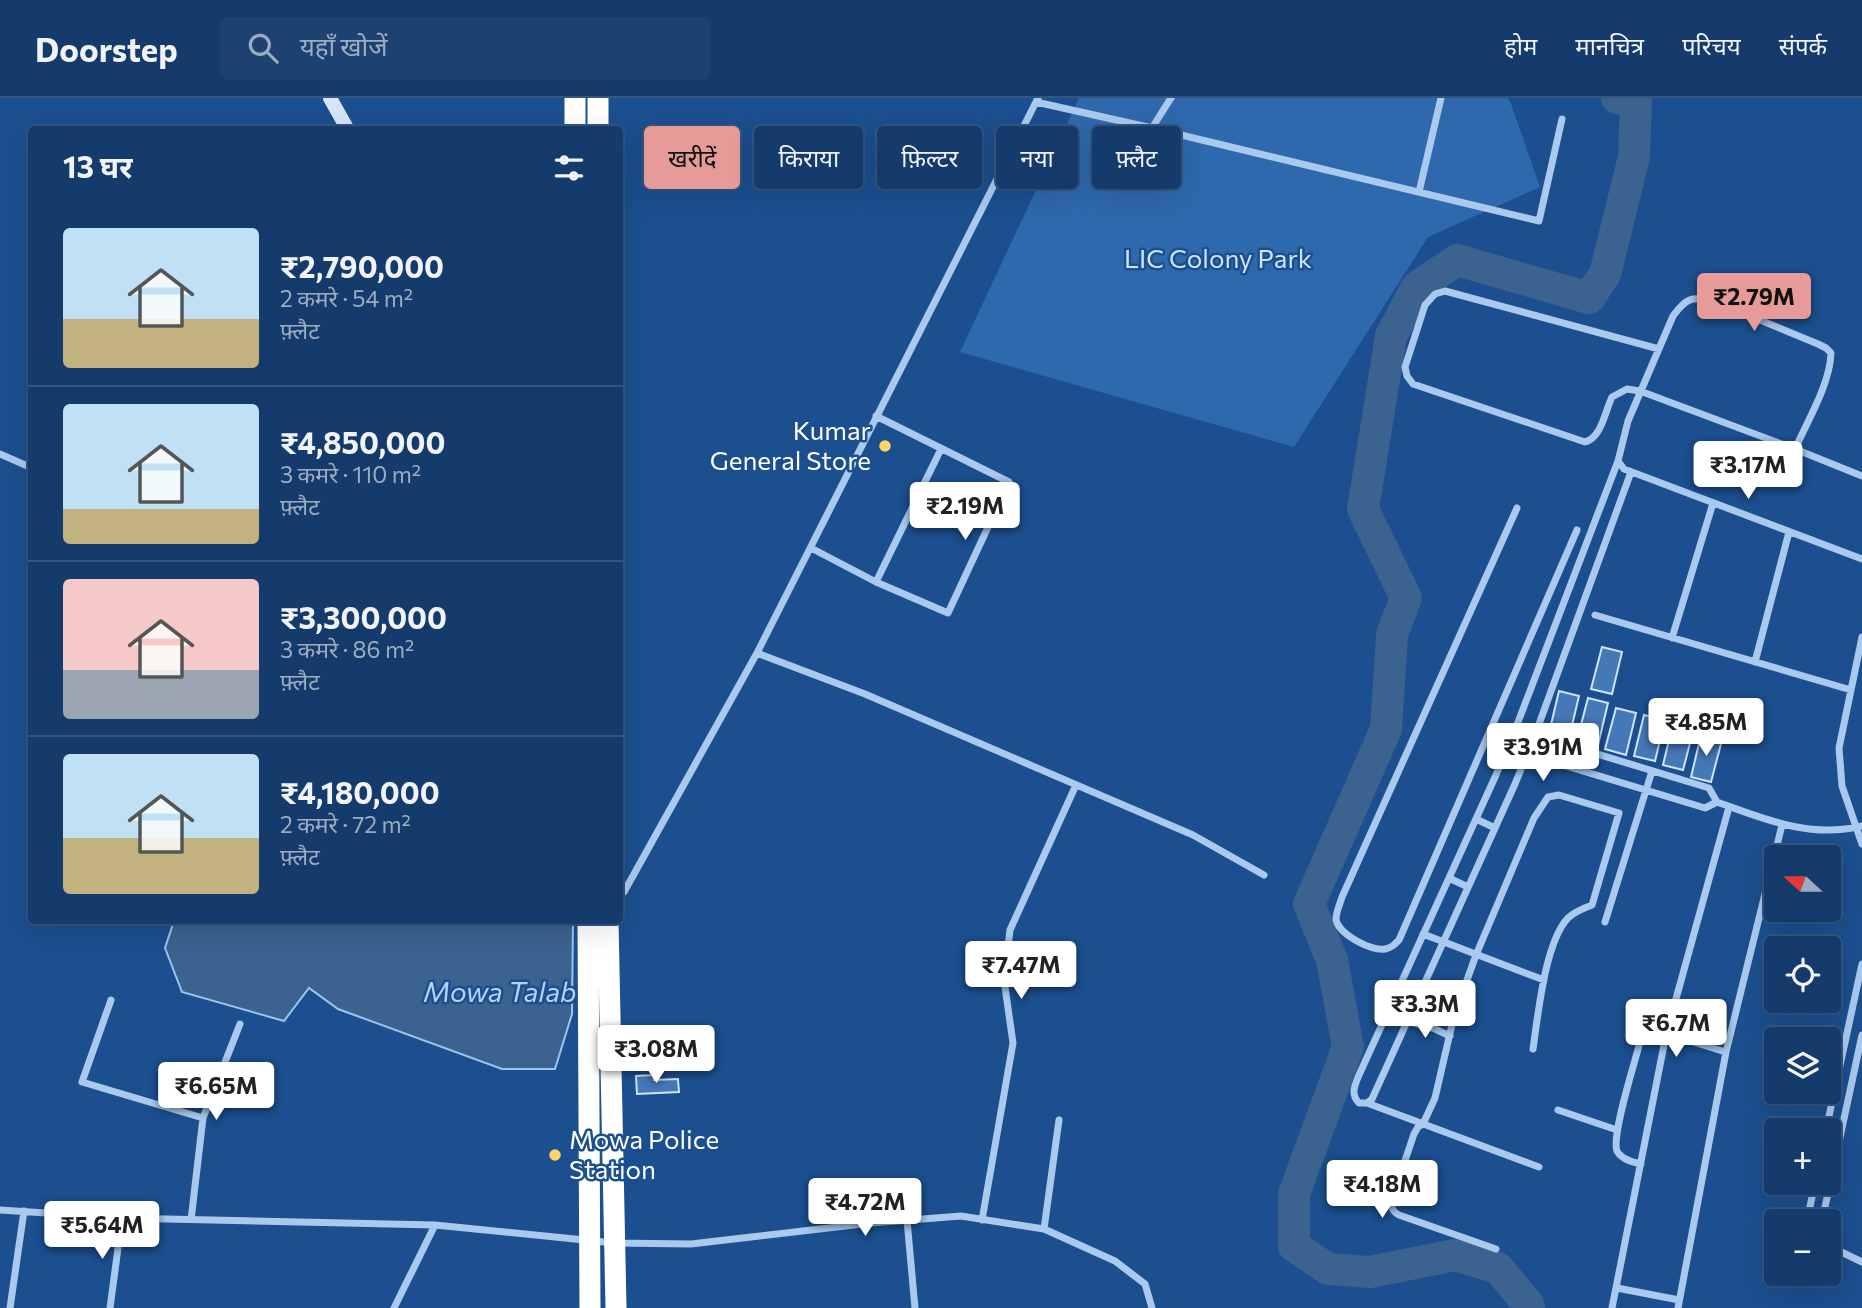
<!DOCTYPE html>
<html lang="hi">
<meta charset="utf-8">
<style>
:root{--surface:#143b6b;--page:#1d4271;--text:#f1f3f6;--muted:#9dadc1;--line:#33557e;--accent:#e69b98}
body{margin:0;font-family:Commissioner,"Noto Sans Devanagari",sans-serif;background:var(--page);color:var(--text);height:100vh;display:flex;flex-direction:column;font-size:26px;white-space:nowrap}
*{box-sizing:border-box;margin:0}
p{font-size:23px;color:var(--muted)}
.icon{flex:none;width:38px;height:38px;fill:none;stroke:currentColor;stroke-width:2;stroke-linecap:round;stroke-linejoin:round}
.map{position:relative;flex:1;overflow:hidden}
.side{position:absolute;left:28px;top:28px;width:595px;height:798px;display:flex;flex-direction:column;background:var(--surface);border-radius:7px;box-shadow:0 7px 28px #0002,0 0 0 2px var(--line)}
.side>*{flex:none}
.hud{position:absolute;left:644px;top:28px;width:665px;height:63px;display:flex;gap:14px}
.needle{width:46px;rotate:291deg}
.fabs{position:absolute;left:1764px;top:747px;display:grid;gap:14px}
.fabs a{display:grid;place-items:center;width:77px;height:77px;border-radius:7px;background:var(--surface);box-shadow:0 7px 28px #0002,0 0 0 2px var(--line);font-size:35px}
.price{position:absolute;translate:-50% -60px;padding:0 16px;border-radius:7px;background:#fff;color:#222;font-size:23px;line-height:46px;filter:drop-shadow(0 2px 4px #0008)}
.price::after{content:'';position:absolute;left:50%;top:42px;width:21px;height:16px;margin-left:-10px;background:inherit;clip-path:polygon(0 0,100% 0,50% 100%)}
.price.active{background:var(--accent);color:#111}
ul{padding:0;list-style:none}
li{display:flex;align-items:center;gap:21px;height:175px;padding:0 35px}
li+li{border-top:2px solid var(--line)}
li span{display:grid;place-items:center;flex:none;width:196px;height:140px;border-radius:7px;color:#555}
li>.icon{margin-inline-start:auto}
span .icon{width:84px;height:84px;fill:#fffc;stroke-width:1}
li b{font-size:30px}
h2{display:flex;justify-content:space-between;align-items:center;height:84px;padding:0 35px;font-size:30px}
.tag{padding:0 24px;border-radius:7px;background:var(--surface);box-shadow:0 7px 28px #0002,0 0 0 2px var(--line);font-size:24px;line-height:63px}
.tag.active{background:var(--accent);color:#111}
header{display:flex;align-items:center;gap:42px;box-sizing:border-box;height:98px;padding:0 35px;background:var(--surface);border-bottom:2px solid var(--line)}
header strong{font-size:33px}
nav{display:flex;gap:38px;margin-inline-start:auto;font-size:24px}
.search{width:490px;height:63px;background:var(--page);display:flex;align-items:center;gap:18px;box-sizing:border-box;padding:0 24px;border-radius:7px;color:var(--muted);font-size:26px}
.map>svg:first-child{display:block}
</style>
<header>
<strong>Doorstep</strong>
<div class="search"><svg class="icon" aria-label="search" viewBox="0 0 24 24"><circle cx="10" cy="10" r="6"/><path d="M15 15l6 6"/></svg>यहाँ खोजें</div>
<nav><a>होम</a><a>मानचित्र</a><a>परिचय</a><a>संपर्क</a></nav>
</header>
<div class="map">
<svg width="1862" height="1210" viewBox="0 0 1862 1210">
<rect width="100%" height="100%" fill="#1b4f8f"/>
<path fill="#2e69ad" d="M1079,0h428l3,3 30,86 -112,50 -134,210 -334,-95z"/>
<path fill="#3c6290" stroke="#9cc4f0" stroke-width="2" d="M174,823h399l-1,93 -17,55h-53l-164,-60 -29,-21 -25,33 -102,-29 -17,-44z"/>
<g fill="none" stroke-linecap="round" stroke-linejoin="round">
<path stroke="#3c6290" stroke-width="32" d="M1529,1210l-1,-4 -30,-36 -43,-13 -85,17 -42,-3 -34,-23v-52l54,-147 -16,-87 -23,-56 77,-175 6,-95 14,-36 -43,-89 28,-173 26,-49 40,-27 132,38 16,-24 29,-117 2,-55 -19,-4"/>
</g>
<path fill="#4478b7" stroke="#cfe3fa" stroke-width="2" d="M1602,549l20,5 -10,42 -21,-5z
M1559,593l20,5 -10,42 -20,-5z
M1588,600l20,5 -10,42 -21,-5z
M1616,610l20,5 -10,42 -21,-6z
M1644,617l21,5 -10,41 -21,-5z
M1673,625l21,5 -11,42 -20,-5z
M1701,637l21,5 -11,42 -20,-5z
M653,977l1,5 24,-1 1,13 -42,2 -1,-18z"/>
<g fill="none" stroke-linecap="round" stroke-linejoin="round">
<path stroke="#a9c9ee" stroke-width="7" d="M1036,4l116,26 387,93 23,-102
M1152,30l19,-30
M1419,94l22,-94
M1659,251l-214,-58 -10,3 -10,11 -20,62 2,9 6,8 172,58c17,-5 20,-31 27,-45l15,-8 13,2 155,58 67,27
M1795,351c13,-29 35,-65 36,-96l-5,-5 -8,-4 -104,-43c-22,-5 -28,-3 -41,15l-45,105 -10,40 6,8 238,90
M0,356l32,14
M1618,363l-98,256 -24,58 -137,300c-4,10 -9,19 0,28h8l5,-4 143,-315 20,-49 96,-263
M1517,410l-175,389c-2,7 -6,15 -6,22 2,15 36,33 49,30 6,-1 9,-4 14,-9l178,-410
M811,450l65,34 72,31 61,-131 -133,-66
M876,484l65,-133
M1595,517l256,75
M1862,539l-23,111 3,38 20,58
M1672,540l41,-135
M757,555l108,41 328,141 71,40
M1755,564l34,-130
M1490,632l21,9
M1507,650l198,60 12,-6 -8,-14 -194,-59
M1717,704c47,17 94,37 145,24
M1476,721l19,9
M1449,780l19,9
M620,794h4l133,-239 281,-555
M1605,824l47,-151
M1423,836l121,46
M111,902l-29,82 121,36
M1407,923l28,8 15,7
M1367,1005l172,64
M1558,1012l59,20
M1826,1032l36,-166
M1641,1066c-9,-2 -20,-5 -24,-13 -6,-15 18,-89 23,-109 4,-5 7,-7 14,-8 19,-1 53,13 72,18
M1815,1085l-7,33 14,5 40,-186
M0,1112l122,8 313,7 179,18 77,1 180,-21 90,-7 83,13 71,32 30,23 7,24
M191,1122l12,-102 37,-94
M907,1122l8,88
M982,1122l31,-177 -9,-63 6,-50 66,-145
M1044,1131l15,-109
M1829,1148l33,16
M1496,1151l-97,-34c-7,-4 -8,-7 -7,-16l22,-65 4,-7 5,-3 12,-26 19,-82 22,-61 58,-137 14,-21 11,-2 60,18 -27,92c-8,3 -18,7 -24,13 -23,24 -30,97 -35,131
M1617,1190l62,12
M10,1210l14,-97
M110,1210l12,-90
M394,1210l41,-83
M1612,1210l54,-273 63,-228
M1678,1210l48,-256 56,-227"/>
<path stroke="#d6e6fa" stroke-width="14" d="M330,0l18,32"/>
<path stroke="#fff" stroke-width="21" d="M575,0v32
M598,0v32
M588,822l2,388
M608,822l8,388"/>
</g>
<g fill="#ffd166" stroke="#1b4f8f" stroke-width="2.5">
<circle cx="885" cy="348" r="7"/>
<circle cx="555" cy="1057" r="7"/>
</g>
<g text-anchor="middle" stroke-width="5" stroke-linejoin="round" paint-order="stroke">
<g font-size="26" fill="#cfe3fa" stroke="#1b4f8f">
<text x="1218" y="170">LIC Colony Park</text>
</g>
<g font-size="26" fill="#fff" stroke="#1b4f8f" text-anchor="end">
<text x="871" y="342">Kumar<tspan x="871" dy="30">General Store</tspan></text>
<text x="569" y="1051" text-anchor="start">Mowa Police<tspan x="569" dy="30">Station</tspan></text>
</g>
<g font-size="28" font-style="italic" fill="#b5d3f5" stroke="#1b4f8f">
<text x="500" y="904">Mowa Talab</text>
</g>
</g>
</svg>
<div class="fabs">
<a><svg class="needle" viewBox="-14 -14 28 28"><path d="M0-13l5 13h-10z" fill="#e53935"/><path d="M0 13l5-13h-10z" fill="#9dadc1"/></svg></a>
<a><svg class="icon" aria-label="locate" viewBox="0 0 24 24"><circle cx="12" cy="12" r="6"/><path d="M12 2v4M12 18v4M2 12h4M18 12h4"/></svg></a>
<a><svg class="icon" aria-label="layers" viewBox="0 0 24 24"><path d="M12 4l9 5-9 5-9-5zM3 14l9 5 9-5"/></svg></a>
<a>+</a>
<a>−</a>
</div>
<b class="price active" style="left:1754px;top:235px">₹2.79M</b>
<b class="price" style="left:1748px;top:403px">₹3.17M</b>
<b class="price" style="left:965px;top:444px">₹2.19M</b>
<b class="price" style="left:1706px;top:660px">₹4.85M</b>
<b class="price" style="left:1543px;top:685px">₹3.91M</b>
<b class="price" style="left:1021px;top:903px">₹7.47M</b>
<b class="price" style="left:1425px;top:942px">₹3.3M</b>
<b class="price" style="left:1676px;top:961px">₹6.7M</b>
<b class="price" style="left:656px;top:987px">₹3.08M</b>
<b class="price" style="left:216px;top:1024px">₹6.65M</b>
<b class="price" style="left:1382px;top:1122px">₹4.18M</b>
<b class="price" style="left:865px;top:1140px">₹4.72M</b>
<b class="price" style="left:102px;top:1163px">₹5.64M</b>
<div class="hud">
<a class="tag active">खरीदें</a>
<a class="tag">किराया</a>
<a class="tag">फ़िल्टर</a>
<a class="tag">नया</a>
<a class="tag">फ़्लैट</a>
</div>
<section class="side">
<h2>13 घर<svg class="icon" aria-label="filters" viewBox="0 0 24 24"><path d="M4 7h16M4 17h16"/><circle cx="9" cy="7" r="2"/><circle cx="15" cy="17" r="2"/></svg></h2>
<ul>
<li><span style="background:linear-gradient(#bfe0f5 65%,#c2b280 0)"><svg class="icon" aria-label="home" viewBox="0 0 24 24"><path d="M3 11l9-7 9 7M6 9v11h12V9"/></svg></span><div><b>₹2,790,000</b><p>2 कमरे · 54 m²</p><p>फ़्लैट</p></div></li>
<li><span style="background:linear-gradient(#bfe0f5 75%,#c2b280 0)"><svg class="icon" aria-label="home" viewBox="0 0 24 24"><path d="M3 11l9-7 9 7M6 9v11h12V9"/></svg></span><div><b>₹4,850,000</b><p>3 कमरे · 110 m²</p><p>फ़्लैट</p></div></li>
<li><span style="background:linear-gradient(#f6c9c9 65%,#9aa5b1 0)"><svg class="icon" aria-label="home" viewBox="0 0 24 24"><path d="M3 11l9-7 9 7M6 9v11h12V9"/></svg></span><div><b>₹3,300,000</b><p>3 कमरे · 86 m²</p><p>फ़्लैट</p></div></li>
<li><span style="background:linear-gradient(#bfe0f5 60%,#c2b280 0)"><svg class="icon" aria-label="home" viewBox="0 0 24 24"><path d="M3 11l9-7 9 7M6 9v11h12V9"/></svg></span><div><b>₹4,180,000</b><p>2 कमरे · 72 m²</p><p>फ़्लैट</p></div></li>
</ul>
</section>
</div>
